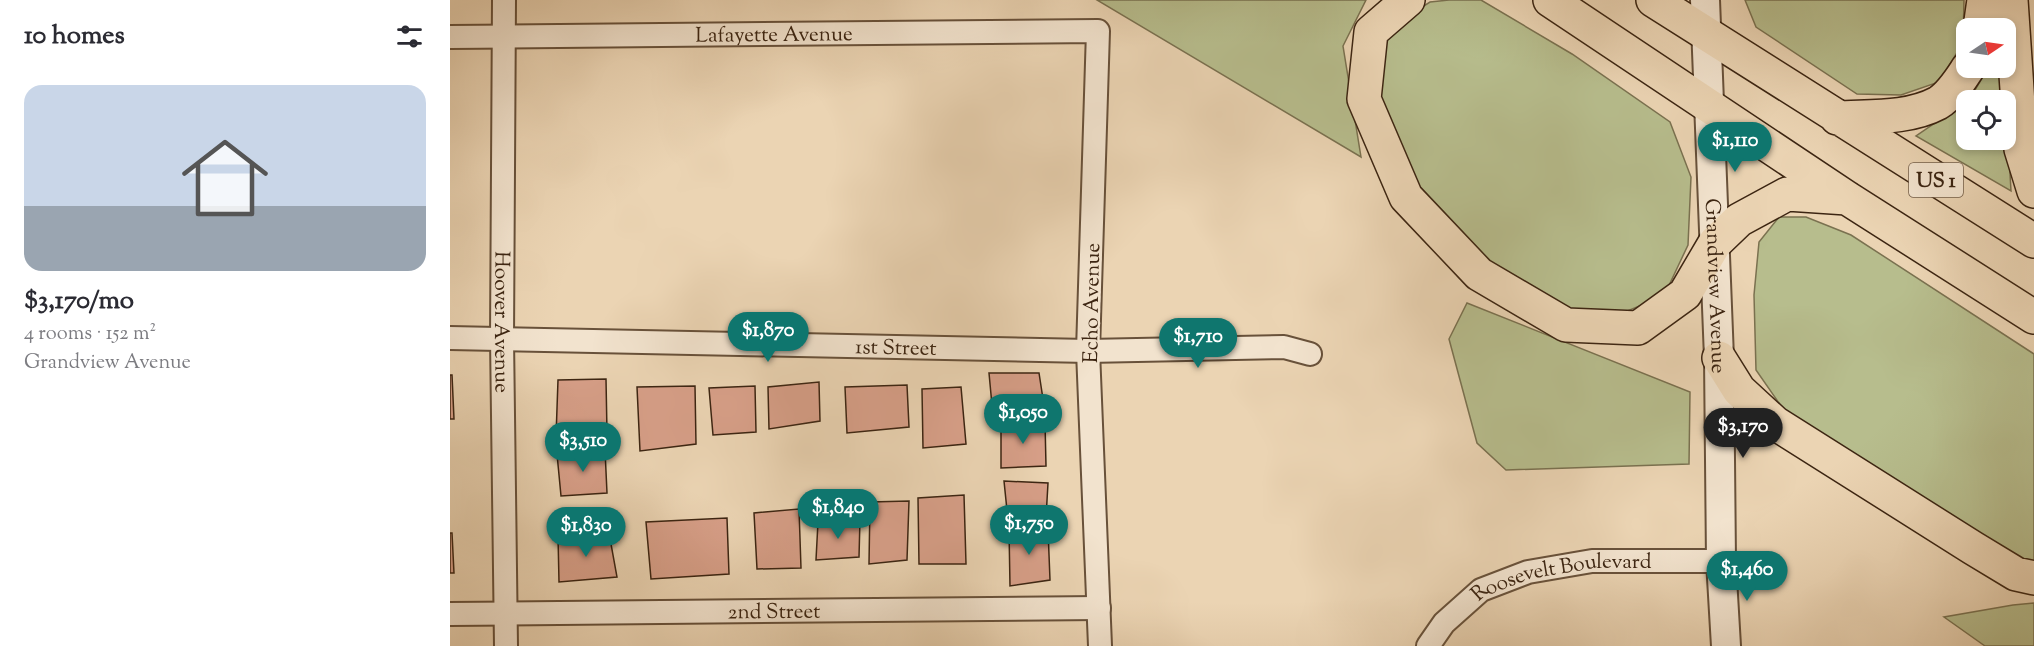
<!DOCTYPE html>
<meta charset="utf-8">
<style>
:root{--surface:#fff;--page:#f7f7f7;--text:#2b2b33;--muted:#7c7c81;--line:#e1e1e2;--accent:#0f766e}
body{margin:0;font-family:"Sorts Mill Goudy",serif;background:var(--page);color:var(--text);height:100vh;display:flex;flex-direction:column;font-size:22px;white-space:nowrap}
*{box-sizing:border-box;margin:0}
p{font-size:20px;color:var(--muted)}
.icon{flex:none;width:33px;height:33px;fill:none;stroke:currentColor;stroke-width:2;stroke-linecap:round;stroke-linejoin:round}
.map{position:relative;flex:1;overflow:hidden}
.drawer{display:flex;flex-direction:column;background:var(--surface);width:450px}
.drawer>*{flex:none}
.needle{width:39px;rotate:77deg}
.buttons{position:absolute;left:1506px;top:18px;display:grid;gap:12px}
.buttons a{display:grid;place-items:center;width:60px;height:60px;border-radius:12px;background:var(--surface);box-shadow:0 3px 9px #0003;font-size:30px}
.price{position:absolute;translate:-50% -51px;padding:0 14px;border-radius:21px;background:var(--accent);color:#fff;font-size:20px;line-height:39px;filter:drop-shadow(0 2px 3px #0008)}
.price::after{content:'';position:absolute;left:50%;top:36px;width:18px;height:14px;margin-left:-9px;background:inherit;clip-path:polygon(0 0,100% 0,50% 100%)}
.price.active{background:#222;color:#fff}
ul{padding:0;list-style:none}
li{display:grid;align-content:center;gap:12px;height:318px;padding:0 24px}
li+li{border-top:2px solid var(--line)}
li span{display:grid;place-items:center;height:186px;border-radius:18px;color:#555}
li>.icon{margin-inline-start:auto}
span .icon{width:108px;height:108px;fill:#fffc;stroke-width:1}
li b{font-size:26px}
h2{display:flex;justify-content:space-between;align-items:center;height:72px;padding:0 24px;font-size:26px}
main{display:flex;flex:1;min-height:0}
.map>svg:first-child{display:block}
</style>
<main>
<section class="drawer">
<h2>10 homes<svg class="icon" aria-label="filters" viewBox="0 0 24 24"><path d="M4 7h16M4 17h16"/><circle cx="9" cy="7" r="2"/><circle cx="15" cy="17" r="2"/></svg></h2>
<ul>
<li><span style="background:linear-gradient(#c9d6e8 65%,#9aa5b1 0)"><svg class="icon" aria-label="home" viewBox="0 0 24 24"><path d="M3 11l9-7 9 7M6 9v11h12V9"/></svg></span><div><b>$3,170/mo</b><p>4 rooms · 152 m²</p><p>Grandview Avenue</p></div></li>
</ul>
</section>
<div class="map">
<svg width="1584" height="646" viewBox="0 0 1584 646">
<rect width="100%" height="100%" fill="#ebd4b3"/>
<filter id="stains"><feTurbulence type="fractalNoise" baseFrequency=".00333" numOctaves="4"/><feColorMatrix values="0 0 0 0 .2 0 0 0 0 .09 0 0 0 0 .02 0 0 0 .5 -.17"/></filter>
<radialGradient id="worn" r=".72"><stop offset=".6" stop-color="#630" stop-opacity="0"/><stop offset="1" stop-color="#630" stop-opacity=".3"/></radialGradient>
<path fill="#b7bd8d" stroke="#7a7150" stroke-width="1.5" d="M647,0h269l-23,46 18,111z
M999,0h32l91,54 98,68 21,55 -3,68 -24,51 -61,25 -60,-20 -82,-59 -38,-40 -47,-115 2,-52 52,-33z
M1295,0h219l-1,43 -24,39 -38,13 -44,-1 -101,-67z
M1538,68h16l7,123 -95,-55 50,-34v38h40v-40h-37z
M1329,217h27l45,18 183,119v213l-246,-151 -32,-46 -2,-75 5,-53z
M1017,303l223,89 -1,72 -183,6 -29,-27 -28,-104z
M1584,603v43h-49l-41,-29 69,-12z"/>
<path fill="#d79f88" stroke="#3c2512" stroke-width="1.5" d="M539,373h50l6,39 -52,4z
M0,375h2l2,44h-4z
M156,379l1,54 -51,4 2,-57z
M369,382l1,39 -51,8 -1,-42z
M457,385l2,42 -62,6 -2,-46z
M245,386l1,58 -56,7 -3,-64z
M305,386l1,46 -43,3 -4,-47z
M511,387l5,57 -43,4 -1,-59z
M595,422l1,44 -45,2v-45z
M155,450l2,43 -46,3 -4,-42z
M554,481l44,2 -2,35 -38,2z
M514,495l2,69h-47l-1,-66z
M459,501l-2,59 -38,4 1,-62z
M349,509l2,59 -44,1 -3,-56z
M277,518l2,56 -78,5 -5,-57z
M410,519l-1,38 -43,3 2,-38z
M559,529h39l2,51 -40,6z
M0,533h2l2,40h-4z
M159,533l8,44 -58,5 -1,-46z"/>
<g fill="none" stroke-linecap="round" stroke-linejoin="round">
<g stroke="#68513a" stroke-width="26">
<g id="minor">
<path id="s1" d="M54,0l-2,338 4,308"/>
<path id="s2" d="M0,37l648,-6 -10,320 12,295"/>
<path id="s3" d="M0,338l638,13 196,-4 26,7"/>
<path id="s4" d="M0,614l649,-6"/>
<path id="s5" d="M978,646l16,-23 37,-33 47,-18 64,-11h129"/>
</g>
</g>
<g stroke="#68513a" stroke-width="32">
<g id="tertiary">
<path id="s6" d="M1255,0l14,358 2,203 5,85"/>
</g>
</g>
<g stroke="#3c2512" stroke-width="36">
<path id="trunk" d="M958,0l-37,32 -7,67 42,98 73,77 87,51 72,3 47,-34 30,-51 24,-23 48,-26 60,4
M1100,0l297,198 187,119
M1203,0l381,241
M1561,0l10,149 13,42
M1530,28l4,-28
M1387,118c33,-2 71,1 101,-15 13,-8 22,-23 30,-35
M1269,358l20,32 36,33 198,125 43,26 18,4"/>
</g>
<use href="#minor" stroke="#f2e3ce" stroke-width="22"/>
<use href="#tertiary" stroke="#f2e3ce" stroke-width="28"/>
<use href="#trunk" stroke="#ebd4b3" stroke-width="33"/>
</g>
<g text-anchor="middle" stroke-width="4.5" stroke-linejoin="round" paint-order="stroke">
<rect fill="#f2e3ce" stroke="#735e4a" stroke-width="1.5" x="1459" y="163" width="54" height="34" rx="4.5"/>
<g font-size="20" font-weight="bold" fill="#3c2512">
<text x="1486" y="187">US 1</text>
</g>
<g font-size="21" fill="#3c2512" stroke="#f2e3ce">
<text dy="7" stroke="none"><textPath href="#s2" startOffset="324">Lafayette Avenue</textPath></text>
<text dy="7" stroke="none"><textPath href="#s6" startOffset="286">Grandview Avenue</textPath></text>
<text transform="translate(641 303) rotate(-89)" y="7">Echo Avenue</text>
<text dy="7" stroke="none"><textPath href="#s1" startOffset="322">Hoover Avenue</textPath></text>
<text dy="7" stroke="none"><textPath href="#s3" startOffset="446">1st Street</textPath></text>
<text dy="7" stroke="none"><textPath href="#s5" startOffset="160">Roosevelt Boulevard</textPath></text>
<text dy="7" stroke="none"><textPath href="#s4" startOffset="324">2nd Street</textPath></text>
</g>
</g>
<rect width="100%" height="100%" filter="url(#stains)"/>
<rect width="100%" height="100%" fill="url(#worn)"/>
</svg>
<div class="buttons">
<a><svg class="needle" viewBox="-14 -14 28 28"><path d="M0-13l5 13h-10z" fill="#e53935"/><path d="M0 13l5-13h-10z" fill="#7c7c81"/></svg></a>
<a><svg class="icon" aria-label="locate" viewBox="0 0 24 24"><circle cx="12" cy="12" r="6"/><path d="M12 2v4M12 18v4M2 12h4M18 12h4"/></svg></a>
</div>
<b class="price" style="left:1285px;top:173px">$1,110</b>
<b class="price" style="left:318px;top:363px">$1,870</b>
<b class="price" style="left:748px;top:369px">$1,710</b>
<b class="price" style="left:573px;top:445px">$1,050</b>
<b class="price active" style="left:1293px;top:459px">$3,170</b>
<b class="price" style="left:133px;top:473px">$3,510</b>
<b class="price" style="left:388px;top:540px">$1,840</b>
<b class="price" style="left:579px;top:556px">$1,750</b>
<b class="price" style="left:136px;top:558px">$1,830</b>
<b class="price" style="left:1297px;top:602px">$1,460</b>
</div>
</main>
